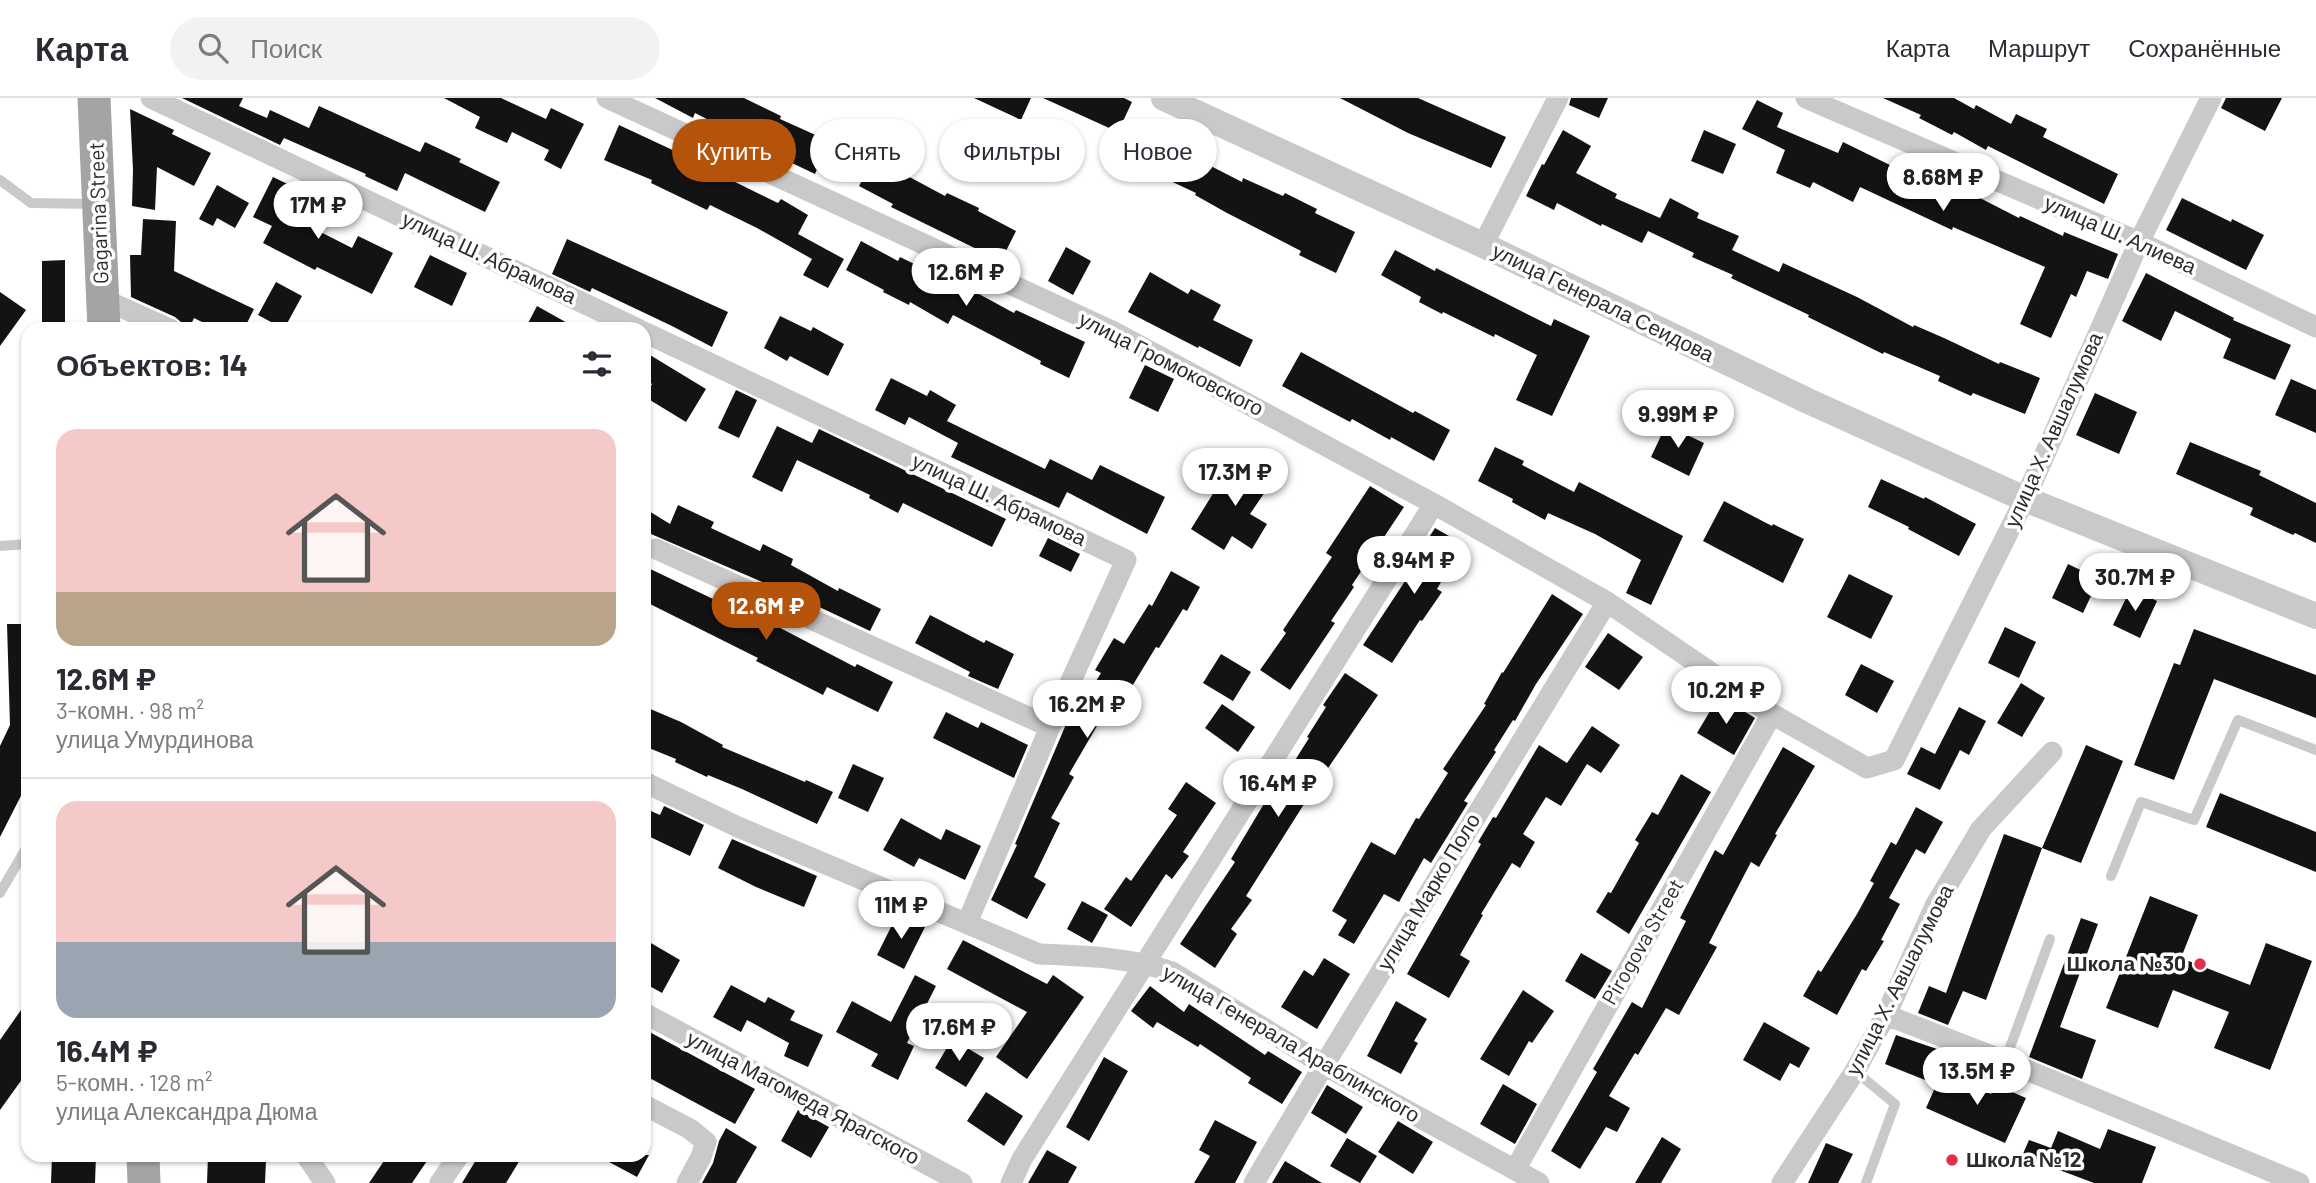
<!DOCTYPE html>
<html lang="ru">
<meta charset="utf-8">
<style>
:root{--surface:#fff;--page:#f2f2f3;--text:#2b2b33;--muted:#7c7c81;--line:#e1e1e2;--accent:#b45309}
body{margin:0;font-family:Barlow,sans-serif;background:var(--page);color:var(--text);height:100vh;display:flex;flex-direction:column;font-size:26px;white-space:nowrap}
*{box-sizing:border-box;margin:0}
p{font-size:23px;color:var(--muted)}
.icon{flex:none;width:38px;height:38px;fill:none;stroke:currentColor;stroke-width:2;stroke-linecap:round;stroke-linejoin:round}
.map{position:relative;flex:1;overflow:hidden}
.side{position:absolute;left:21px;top:224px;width:630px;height:840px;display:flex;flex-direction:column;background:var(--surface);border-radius:21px;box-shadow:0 2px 5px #0004}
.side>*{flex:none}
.banner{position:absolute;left:672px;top:21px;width:665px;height:63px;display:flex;gap:14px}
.price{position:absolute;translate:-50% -60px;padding:0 16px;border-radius:24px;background:#fff;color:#222;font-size:23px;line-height:46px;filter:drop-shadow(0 2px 4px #0008)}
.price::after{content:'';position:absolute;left:50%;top:42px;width:21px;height:16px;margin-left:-10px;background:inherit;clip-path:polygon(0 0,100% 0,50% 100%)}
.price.active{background:var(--accent);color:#fff}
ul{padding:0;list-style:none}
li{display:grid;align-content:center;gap:14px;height:371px;padding:0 35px}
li+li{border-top:2px solid var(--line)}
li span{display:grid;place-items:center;height:217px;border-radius:21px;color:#555}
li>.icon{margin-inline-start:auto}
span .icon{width:126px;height:126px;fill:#fffc;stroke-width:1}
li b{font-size:30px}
h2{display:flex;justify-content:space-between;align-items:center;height:84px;padding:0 35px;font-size:30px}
.pill{padding:0 24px;border-radius:32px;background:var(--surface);box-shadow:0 2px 5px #0004;font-size:24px;line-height:63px}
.pill.active{background:var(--accent);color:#fff}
header{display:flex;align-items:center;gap:42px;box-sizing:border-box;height:98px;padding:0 35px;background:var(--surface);border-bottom:2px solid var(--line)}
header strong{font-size:33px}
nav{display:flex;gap:38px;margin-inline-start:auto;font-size:24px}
.search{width:490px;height:63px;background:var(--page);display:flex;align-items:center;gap:18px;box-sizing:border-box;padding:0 24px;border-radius:38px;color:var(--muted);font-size:26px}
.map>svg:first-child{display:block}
</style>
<header>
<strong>Карта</strong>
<div class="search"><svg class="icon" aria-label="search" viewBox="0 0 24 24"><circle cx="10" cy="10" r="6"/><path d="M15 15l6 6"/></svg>Поиск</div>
<nav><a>Карта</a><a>Маршрут</a><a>Сохранённые</a></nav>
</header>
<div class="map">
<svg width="2316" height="1085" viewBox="0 0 2316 1085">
<rect width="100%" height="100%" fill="#fff"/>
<path fill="#131313" d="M182,0h61l-4,8 28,12 3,-8 39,18 10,-22 101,46 5,-10 36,17 -2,3 41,20 -15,30 -80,-39 -8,18 -32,-15 1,-2 -82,-36 -4,7z
M444,0h57l45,21 5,-11 33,16 -23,45 -17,-9 5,-10 -37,-18 -5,11 -32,-15 5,-11z
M655,0h89l37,18 -1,3 49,22 -14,33 -80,-38 1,-2 -41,-21 -2,5z
M974,0h57l-10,22z
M1043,0h81l8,4 -14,30z
M1340,0h78l88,39 -15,31 -83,-35z
M1571,0h37l-9,20 -30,-13z
M1883,0h71l20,11 2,-4 35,19 5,-10 31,15 -4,8 75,37 -14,30 -116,-58 -2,4 -32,-18 -2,3 -33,-17 2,-3z
M2226,0h56l-17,33 -44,-23z
M1757,2l26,13 -6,14 61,26 5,-11 51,25 2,-5 41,19 2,-4 80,41 1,-2 43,20 1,-4 54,22 -10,25 -21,-8 -11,26 -5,-3 -20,44 -31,-14 25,-57 -92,-40 -1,3 -92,-43 -7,15 -40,-20 -3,6 -34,-15 9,-23 -43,-21z
M130,11l44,21 -2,4 39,19 -17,33 -37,-19 -2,43 -23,-4 1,-36z
M1132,26l72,35 -1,3 39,20 1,-4 40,18 2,-3 32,16 -2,4 40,19 -19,41 -37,-18 2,-4 -74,-38 -32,-18 1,-2 -51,-24 -3,6 -27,-14z
M619,27l105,49 -1,2 55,27 3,-4 27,16 -10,19 46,25 -16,29 -25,-13 9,-16 -55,-31 -47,-23 -3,5 -56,-27 1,-3 -48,-20z
M1563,32l28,16 -15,27 41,21 -2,4 45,20 10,-20 29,15 -2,5 42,18 -7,14 47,22 4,-9 74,34 56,30 1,-2 30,13 55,26 1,-2 40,16 -15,36 -52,-21 -2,3 -33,-15 2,-5 -56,-24 -1,2 -75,-37 1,-2 -78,-37 2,-3 -41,-18 2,-4 -46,-22 -6,12 -40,-19 -1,2 -44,-23 -3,7 -28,-14 16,-32 2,1z
M1704,32l32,14 -13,30 -32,-13z
M874,60l71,38 2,-3 32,15 -1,3 38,20 -15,30 -110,-54 2,-3 -34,-18z
M273,79l31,15 -13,25 61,31 6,-12 35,17 -21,41 -55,-27 -2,3 -52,-27 9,-17 -19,-9z
M217,87l32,18 -14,25 -18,-10 -4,8 -14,-7z
M2182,100l49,24 1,-3 32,16 -18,35 -80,-40z
M143,121l33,2 -2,50 80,38 -10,20h-28l-22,-11 -5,11h-6l-2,-7 -6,-5 -44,-20 -1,-42h11z
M567,141l161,73 -16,35 -40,-21 -80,-38 -2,4 -38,-18z
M861,143l37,20 2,-4 41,20 1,-3 72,39 2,-3 69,32 -16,36 -29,-14 1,-3 -88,-46 -5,9 -38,-22 -1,3 -26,-13 1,-2 -38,-20z
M1066,149l25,14 -18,34 -25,-14z
M1395,152l40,21 1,-3 115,58 3,-7 36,17 -38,80 -36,-16 21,-45 -42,-21 -1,3 -51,-25 -1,2 -23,-12 2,-5 -40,-22z
M430,157l37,18 -15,33 -38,-19z
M65,162v69h-23v-68z
M1150,174l38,22 3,-5 30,16 -8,15 40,20 -13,27 -41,-21 -1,2 -70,-36z
M2146,175l88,45 -1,2 58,25 -16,35 -52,-22 8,-19 -56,-28 -14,30 -39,-20z
M276,184l26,14 -18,33 -26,-14z
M0,194l26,18 -26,36z
M537,208l41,23h-53z
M780,218l31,15 2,-4 31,17 -16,32 -38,-20 -3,5 -23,-13z
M1301,254l112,61 2,-2 35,19 -16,31 -43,-24 -1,3 -38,-21 -2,3 -68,-36z
M650,257l56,34 -20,33 -41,-25 7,-13 -8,-5v-14z
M1145,267l29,14 -16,33 -29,-14z
M891,280l36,18 3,-6 26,15 -9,16 98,48 5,-10 42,21 8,-15 65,32 -18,37 -80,-42 -8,16 -108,-51 7,-14 -49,-26 -4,8 -30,-15z
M2291,281l25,11v43l-41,-18z
M736,292l21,10 -18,38 -21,-10z
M2095,295l42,19 -18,42 -43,-19z
M1666,327l38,18 -15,33 -38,-19z
M777,328l35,17 7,-14 187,90 -14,28 -89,-44 -5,10 -29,-15 1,-3 -73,-35 -15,32 -30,-15z
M2190,344l71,29 -2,4 57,28v40l-21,-10 -2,2 -43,-20 3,-7 -77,-34z
M1495,349l29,14 -2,4 52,27 5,-10 104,54 -32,69 -25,-12 15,-33 -46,-26 -47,-21 -3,7 -33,-18 1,-3 -35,-18z
M1240,359l33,23 -23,34 17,10 -15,25 -20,-13 -8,14 -33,-21 23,-37 2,1z
M1881,381l43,20 1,-2 51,27 -17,32 -51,-27 1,-2 -41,-20z
M1370,388l34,21 -52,78 2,2 -23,34 4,2 -45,67 -30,-20 26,-37 -3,-3 49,-73 -6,-4z
M1724,403l48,25 1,-2 31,15 -21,44 -80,-42z
M678,407l36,17 -3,6 49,23 3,-7 30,15 -2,6 47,26 1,-3 42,21 -11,22 -57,-27 -169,-73v-23l26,16z
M1435,430l28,16 -26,45 5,3 -20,29 -2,-1 -28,43 -29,-18 52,-79 -3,-2z
M1048,440l32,16 -9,18 -32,-16z
M2068,466l31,15 -16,34 -31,-15z
M644,468l90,43 4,-9 30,14 -3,6 90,47 2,-3 36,18 -15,30 -51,-25 -4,8 -67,-34 2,-3 -114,-57z
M1171,473l29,16 -13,24 -4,-2 -24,39 -3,-1 -47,77 -8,-5 -32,55 5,3 -23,41 9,5 -26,54 12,7 -19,35 -36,-19 26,-55 -2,-1 55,-129 4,2 27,-44 -6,-3 19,-32 10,6 25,-40 3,2z
M1849,476l44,22 -22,43 -44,-22z
M2131,490l26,13 -17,37 -27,-13z
M1552,496l31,20 -47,70 -21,37 -2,-1 -19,30 2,2 -32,49 4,2 -37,60 -7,-5 -25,44 -15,-8 -30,50 -16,-9 9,-15 -15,-9 39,-69 24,13 21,-37 3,1 29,-46 -5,-4 43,-64 -2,-1 18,-32 1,1z
M930,517l54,28 2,-3 28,14 -16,35 -30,-13 2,-4 -55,-29z
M7,526h21v158l-28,55v-91l10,-21z
M2005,529l31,15 -17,36 -31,-15z
M2194,531l122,46v43l-102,-39 -40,101 -40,-15 40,-102 6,2z
M1608,535l35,24 -24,33 -34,-23z
M1221,556l30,18 -18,29 -30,-18z
M1861,566l33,17 -17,32 -32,-18z
M1345,575l33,22 -67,98 -65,103 6,4 -21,29 6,5 -22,34 -35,-24 55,-82 -4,-3 43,-72 3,2 32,-51 -2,-1 19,-30 -3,-2z
M2021,585l24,15 -23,39 -25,-14z
M1719,598l36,22 -21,37 -37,-22z
M1222,606l33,23 -17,25 -33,-24z
M1959,609l27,14 -17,34 -9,-5 -20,40 -33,-16 14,-27 14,7z
M648,610l33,14 42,23 -1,2 83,35 1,-2 27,12 -16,32 -75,-35 -34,-14 -1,2 -32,-15 1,-3 -32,-13v-27z
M946,614l32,16 3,-6 47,23 -14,33 -81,-40z
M1592,628l28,19 -19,28 -14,-9 -26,42 -15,-9 -23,37 12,8 -15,26 -8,-5 -31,51 2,1 -23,40 10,6 -21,37 -42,-24 74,-130 -3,-2 15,-25 3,1 43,-73 28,18z
M2086,647l37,16 -42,102 -39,-15z
M1783,649l32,19 -40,68 2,1 -18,32 -8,-5 -42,81 8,4 -38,68 -13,-7 -28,47 -3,-2 -26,43 21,12 -13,24 -11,-5 -26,42 -29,-18 46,-79 -4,-3 39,-67 10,6 44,-87 -6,-3 35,-68 8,5z
M853,666l31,14 -16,34 -30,-14z
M1681,676l30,18 -82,142 -33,-22 12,-20 3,1 28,-50 -4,-3 17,-28 6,3z
M1186,684l30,21 -33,49 6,4 -17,23 -6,-5 -35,53 -27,-18 22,-32 5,4 46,-66 -9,-6z
M2220,695l96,39v40l-110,-45z
M664,708l40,19 -14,31 -46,-22v-26l16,7z
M1916,709l27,15 -18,32 -9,-5 -27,49 11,6 -19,36 3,1 -18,30 -4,-2 -25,46 -34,-19 15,-26 3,2 36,-58 17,-31 -4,-2 21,-39 5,3z
M901,720l40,22 5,-11 35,17 -16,34 -46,-22 -5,9 -31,-17z
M2004,736l38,14 -56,152 -23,-9 -15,34 -30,-12 11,-27 17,7z
M732,741l85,37 -13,31 -48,-20 -38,-19z
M2150,798l48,19 -17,43 69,27 16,-42 46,18 -42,109 -56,-22 15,-36 -56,-22 -15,38 -52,-20z
M1082,803l26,14 -16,28 -25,-14z
M898,815l27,14 -21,42 -27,-14z
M2081,820l17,6 -38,103 36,13 -14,39 -53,-22z
M644,841l36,21 -18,33 -18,-10z
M963,842l84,44 6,-9 31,22 -57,82 -31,-22 31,-45 -80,-43z
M1581,855l31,18 -17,28 -30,-18z
M1324,860l26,16 -33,55 -36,-22 23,-37 9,6z
M915,877l21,11 -29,57 7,3 -16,34 -27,-14 7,-12 -42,-22 16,-31 39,21z
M731,887l34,18 3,-6 27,14 -5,9 33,15 -15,32 -24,-11 5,-13 -42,-23 -6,12 -28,-15z
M1150,888l34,26 5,-8 76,51 3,-4 34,21 -20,32 -34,-21 3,-5 -51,-34 -2,3 -41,-25 -4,6 -22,-17z
M1523,892l31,21 -22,32 -3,-2 -20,35 -29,-17z
M28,902v71l-28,39v-70z
M1396,903l31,18 -13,22 4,2 -17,31 -34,-18z
M1764,924l46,26 -11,20 -9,-5 -10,18 -37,-21z
M644,931l111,60 -20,35 -91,-49z
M1896,937l41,14 -12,31 -40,-16z
M952,941l32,19 -18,29 -31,-19z
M1104,959l24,14 -39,70 -23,-14z
M1942,974l49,22 5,-9 30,13 -21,45 -79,-35z
M1503,986l34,20 -22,40 -35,-20z
M1327,987l36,22 -17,27 -35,-21z
M986,994l37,24 -19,30 -37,-25z
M798,1012l31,17 -18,31 -30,-17z
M1215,1022l42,22 -22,41h-41l16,-27 -11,-6z
M1398,1023l35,21 -20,32 -35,-22z
M726,1030l31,19 -21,36h-34l11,-20 6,-22z
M2108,1031l48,18 -14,36h-48l-72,-27 7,-16 22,8 7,-17 42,18z
M1662,1039l19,12 -20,34h-26z
M1347,1040l30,18 -17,27 -30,-17z
M1826,1045l27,11 -15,29h-30z
M1047,1052l30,17 -9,16h-40z
M52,1057h44l-1,28h-44z
M208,1057h34v4l24,2 -1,22h-58z
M388,1057h43l-19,28h-43z
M479,1057h44l-17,28h-44z
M596,1057h53l-12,22z
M1285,1063l37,22h-50z"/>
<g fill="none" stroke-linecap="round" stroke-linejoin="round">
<path stroke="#c9c9c9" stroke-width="10" d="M0,82l31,23 65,1
M0,448l28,-2
M2111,778l30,-74 53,18 44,-100 78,30
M0,795l28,-48
M2005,963l45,-122
M1855,973l40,33 -29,79"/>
<path stroke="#c9c9c9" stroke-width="21" d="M151,0l487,231
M607,0l505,233 322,173 173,98 165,112 95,54 27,-8 131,-261 114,-257 72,-144
M1806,0l333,144 177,85
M1483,147l75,-147
M103,201l67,30
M644,234l482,228 -76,167 -83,196
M656,451l394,178
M644,684l94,45 301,127c46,2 90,3 133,18l152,93 215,118
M644,915l318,170
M1886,917l119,46 294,122
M644,1007l46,24 16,13 -5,15 -14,26
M306,1057l19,28
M1515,1072l257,-456
M440,1085l19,-28
M1011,1085l11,-24 412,-655
M1254,1085l70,-118 283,-463
M1782,1085l73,-112 31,-56 49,-109 46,-77 71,-77"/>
<path stroke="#c9c9c9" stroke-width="26" d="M1164,0l319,147 325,156 217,98 291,117"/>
<path stroke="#a4a4a4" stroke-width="33" d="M94,0l10,231
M143,1057l1,28"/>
</g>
<g fill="#e22f4d" stroke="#fff" stroke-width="2.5">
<circle cx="2200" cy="866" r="7"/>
<circle cx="1952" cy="1062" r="7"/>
</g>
<g text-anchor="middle" stroke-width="7" stroke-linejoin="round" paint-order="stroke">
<g font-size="21" fill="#2c2c2c" stroke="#fff">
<text transform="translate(99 115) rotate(-92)" y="7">Gagarina Street</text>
<text transform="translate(2120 137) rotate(24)" y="7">улица Ш. Алиева</text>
<text transform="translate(489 160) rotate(25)" y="7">улица Ш. Абрамова</text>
<text transform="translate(1603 205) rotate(26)" y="7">улица Генерала Сеидова</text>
<text transform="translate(1171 266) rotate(27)" y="7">улица Громоковского</text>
<text transform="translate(2054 332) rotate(-66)" y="7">улица Х. Авшалумова</text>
<text transform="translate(999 402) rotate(25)" y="7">улица Ш. Абрамова</text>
<text transform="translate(1429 794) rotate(-59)" y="7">улица Марко Поло</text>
<text transform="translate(1643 844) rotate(-60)" y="7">Pirogova Street</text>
<text transform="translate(1900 882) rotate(-63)" y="7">улица Х. Авшалумова</text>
<text transform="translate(1291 946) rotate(30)" y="7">улица Генерала Араблинского</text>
<text transform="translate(803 1000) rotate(28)" y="7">улица Магомеда Ярагского</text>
</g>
<g font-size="21" font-weight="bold" fill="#2c2c2c" stroke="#fff" text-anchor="end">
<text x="2186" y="873">Школа №30</text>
<text x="1966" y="1069" text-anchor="start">Школа №12</text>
</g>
</g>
</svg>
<b class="price" style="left:1943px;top:115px">8.68M ₽</b>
<b class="price" style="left:318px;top:143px">17M ₽</b>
<b class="price" style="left:966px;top:210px">12.6M ₽</b>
<b class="price" style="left:1678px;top:352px">9.99M ₽</b>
<b class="price" style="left:1235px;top:410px">17.3M ₽</b>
<b class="price" style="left:1414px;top:498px">8.94M ₽</b>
<b class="price" style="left:2135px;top:515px">30.7M ₽</b>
<b class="price active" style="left:766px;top:544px">12.6M ₽</b>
<b class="price" style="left:1726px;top:628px">10.2M ₽</b>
<b class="price" style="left:1087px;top:642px">16.2M ₽</b>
<b class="price" style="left:1278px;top:721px">16.4M ₽</b>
<b class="price" style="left:901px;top:843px">11M ₽</b>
<b class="price" style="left:959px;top:965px">17.6M ₽</b>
<b class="price" style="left:1977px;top:1009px">13.5M ₽</b>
<div class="banner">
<a class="pill active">Купить</a>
<a class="pill">Снять</a>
<a class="pill">Фильтры</a>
<a class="pill">Новое</a>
</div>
<section class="side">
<h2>Объектов: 14<svg class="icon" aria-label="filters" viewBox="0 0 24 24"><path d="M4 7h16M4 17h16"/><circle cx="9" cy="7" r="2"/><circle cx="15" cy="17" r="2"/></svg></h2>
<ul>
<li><span style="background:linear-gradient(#f6c9c9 75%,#b9a48a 0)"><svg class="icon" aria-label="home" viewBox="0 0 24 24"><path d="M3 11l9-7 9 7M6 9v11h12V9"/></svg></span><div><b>12.6M ₽</b><p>3-комн. · 98 m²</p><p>улица Умурдинова</p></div></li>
<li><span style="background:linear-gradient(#f6c9c9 65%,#9aa5b1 0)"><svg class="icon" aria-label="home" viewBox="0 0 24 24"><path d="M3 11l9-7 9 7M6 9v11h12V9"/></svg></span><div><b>16.4M ₽</b><p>5-комн. · 128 m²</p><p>улица Александра Дюма</p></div></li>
</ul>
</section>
</div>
